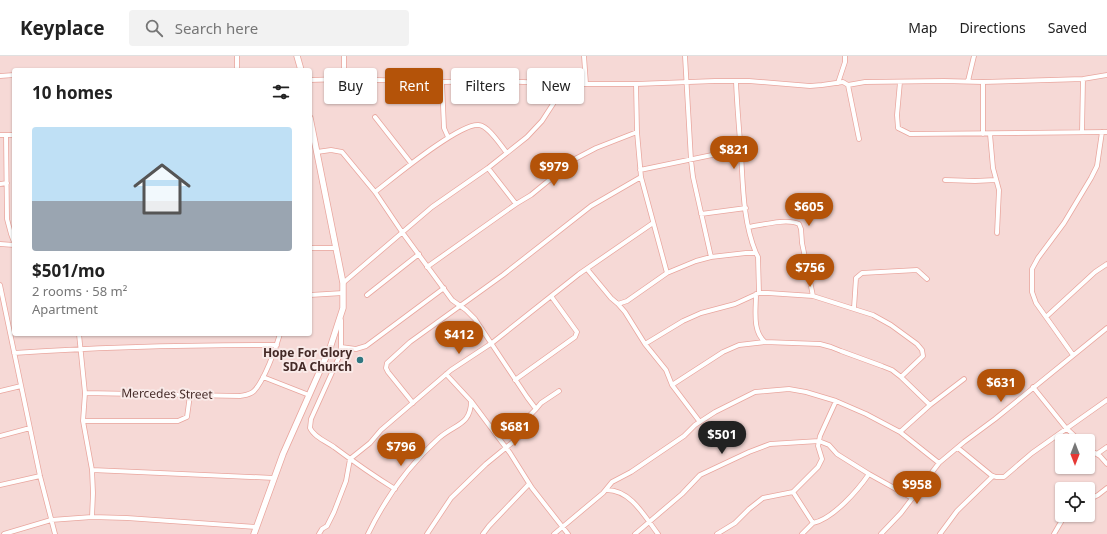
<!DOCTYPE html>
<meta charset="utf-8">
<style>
:root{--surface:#fff;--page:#f2f2f2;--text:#222;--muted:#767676;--line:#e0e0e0;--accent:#b45309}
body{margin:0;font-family:"Noto Sans",sans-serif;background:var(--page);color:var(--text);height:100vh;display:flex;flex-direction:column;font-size:15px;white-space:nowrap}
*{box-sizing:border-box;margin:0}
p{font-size:13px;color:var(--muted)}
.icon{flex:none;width:22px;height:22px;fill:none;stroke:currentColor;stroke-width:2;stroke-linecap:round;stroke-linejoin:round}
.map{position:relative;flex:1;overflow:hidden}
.sheet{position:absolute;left:12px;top:12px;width:300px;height:268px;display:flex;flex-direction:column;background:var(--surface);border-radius:4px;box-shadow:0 1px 3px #0004}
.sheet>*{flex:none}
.hud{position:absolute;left:324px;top:12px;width:380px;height:36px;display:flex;gap:8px}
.needle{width:26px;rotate:180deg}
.buttons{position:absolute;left:1055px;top:378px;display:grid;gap:8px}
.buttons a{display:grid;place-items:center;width:40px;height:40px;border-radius:4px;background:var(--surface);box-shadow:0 1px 3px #0004;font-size:20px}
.price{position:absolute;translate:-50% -34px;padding:0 9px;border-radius:14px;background:var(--accent);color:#fff;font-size:13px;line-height:26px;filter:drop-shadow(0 1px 2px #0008)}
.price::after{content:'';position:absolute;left:50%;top:24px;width:12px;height:9px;margin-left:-6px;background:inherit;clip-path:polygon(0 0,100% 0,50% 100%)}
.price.on{background:#222;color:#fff}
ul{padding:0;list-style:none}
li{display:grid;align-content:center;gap:8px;height:212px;padding:0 20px}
li span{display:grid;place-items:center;height:124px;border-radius:4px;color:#555}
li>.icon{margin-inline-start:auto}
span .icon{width:72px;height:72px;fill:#fffc;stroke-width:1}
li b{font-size:17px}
h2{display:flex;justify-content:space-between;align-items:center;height:48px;padding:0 20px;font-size:17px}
.pill{padding:0 14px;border-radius:4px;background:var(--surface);box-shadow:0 1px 3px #0004;font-size:14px;line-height:36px}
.pill.on{background:var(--accent);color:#fff}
header{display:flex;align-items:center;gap:24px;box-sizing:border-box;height:56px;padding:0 20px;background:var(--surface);border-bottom:1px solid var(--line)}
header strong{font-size:19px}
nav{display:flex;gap:22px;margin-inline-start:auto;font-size:14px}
.search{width:280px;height:36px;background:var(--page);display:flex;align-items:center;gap:10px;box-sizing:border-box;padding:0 14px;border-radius:4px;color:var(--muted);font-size:15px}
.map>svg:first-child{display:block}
</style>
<header>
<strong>Keyplace</strong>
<div class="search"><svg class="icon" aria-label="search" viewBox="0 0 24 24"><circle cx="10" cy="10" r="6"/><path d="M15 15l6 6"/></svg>Search here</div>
<nav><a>Map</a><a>Directions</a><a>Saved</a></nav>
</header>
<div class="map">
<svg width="1107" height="478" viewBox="0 0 1107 478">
<rect width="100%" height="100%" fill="#f6d9d6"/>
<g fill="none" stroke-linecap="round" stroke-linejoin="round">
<g stroke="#e9a69e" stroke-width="5.5">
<path id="street" d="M237,0v14
M584,0l2,28
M685,0l6,104 2,17 18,80
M0,20l14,-1
M344,23v-23
M310,24l34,-1 98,3 61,-1 60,3h73l79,-3h34l61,5 12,-1 21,-3 5,3 1,5 10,49
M968,25l6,-25
M442,26l2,46 4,9
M736,26c1,23 3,47 5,71 2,33 2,69 15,100
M900,26l-3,33 1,13 12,6 197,-2
M838,27l7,-21v-6
M636,28l1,48 4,45 26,96
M848,29l17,-3 79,-1 39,1 100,-3 24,-4
M375,61l36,46
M1082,76l1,-53
M983,78v-52
M990,78l3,34 6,22 -2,43
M0,79h14
M6,79l1,84 4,15 3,8
M317,96l14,-2 11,2 33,40 27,40 50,68 14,10 9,9 52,78 9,12 5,-6 18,-12
M488,112l28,36 15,-9 44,-36 21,-11 41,-16
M640,114l101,-21
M945,124l30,1 21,-1
M0,128l7,-1
M375,136c17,-13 85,-70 104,-67 10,1 22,21 28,28
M701,158l45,-6
M749,171c13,-2 38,-9 50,-3l2,5 1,14 11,53
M0,188l14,1
M310,192h26
M427,211l89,-63
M587,213l24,29 7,6 9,-3 40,-28 29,-12 15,-4 35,-4h10l2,4 1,36
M343,227l89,-76 56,-39 39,-31 15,-16 11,-17 10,-20
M0,229l40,191 15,58
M756,238c0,16 -4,37 9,48l55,2 11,3 10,4 41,15 10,4 9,7 29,28
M310,239l33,-2
M367,239l52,-41
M618,248l7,8 20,32 21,26 6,15 28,37
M854,252l2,-30 6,-5 55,-3 10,9
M1046,261l49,-45 12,-8
M341,264v27l-2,10 -28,62 -1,9c4,9 17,14 24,19 20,15 40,29 61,42
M79,278l6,59 -2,28 9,49 1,23 -1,24
M645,288l38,-23 18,-8 34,-9 24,-11h9l45,3 60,19 18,10 26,19 5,6 1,6 -22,21
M341,291l15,2 10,-3 78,-58
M14,297c88,-6 175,-8 263,-8
M1073,299l-37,-52 -4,-11v-23l6,-11 26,-35 27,-45 6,-12 5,-34
M446,318l25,27 39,52 22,35 36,46
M263,321l46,18
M515,324l60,-43 2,-5 -26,-36
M672,329l51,-33 16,-7 26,-3
M1033,331l33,41 14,13
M0,335l21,-5
M85,337l155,3c5,-1 10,-1 14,-5 10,-10 22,-43 26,-57
M413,347l-25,-31 -2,-4 1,-5 23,-21 93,-67 88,-69 50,-29
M83,365h95l9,-4 3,-22
M900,376l30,-27 34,-26
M0,380l30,-8
M958,392l33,27 5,2h8l28,-24 75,-53
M1088,393l12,7 7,8
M1097,398l10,-7
M92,414l182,8
M0,429l40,-9
M607,434c24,0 38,27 51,44
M793,436l20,31 -11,11
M1088,444l10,-5 9,-7
M813,467c20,-4 45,-33 56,-49l43,24
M4,478l47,-14 41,-3 35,1 129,9
M319,478l3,-5 5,-3 7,-14 12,-31 4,-22 20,-16 11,-13 70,-60 41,-27 87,-69 74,-51
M368,478c18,-37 40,-68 71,-96 16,-14 32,-13 32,-37
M427,478l24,-36 35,-34 38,-31 1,-13 11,-11
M483,478l6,-8 40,-42
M554,478l49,-41 9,-11 19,-10 53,-36 11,-11 20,-13 40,-20 34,-3 17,3 30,9 30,13 34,18 39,31
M635,478l47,-40 18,-19 49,-23 21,-8 49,-3 10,4 8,9 32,20
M717,478l18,-11 14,-14 14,-11 30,-6 25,-25 4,-8 -4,-13 2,-10 16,-35
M881,478l20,-21 38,-50 25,-21 31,-23 112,-91
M940,478l17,-23 36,-35
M1054,478l11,-19"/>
</g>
<g stroke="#e9a69e" stroke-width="7">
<path id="secondary" d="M297,0l4,14
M254,478l29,-80 47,-106 13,-40v-25l-33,-165"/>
</g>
<use href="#street" stroke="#fff" stroke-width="4"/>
<use href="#secondary" stroke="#fff" stroke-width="5.5"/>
</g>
<circle fill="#2f7781" stroke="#f9eae8" stroke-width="1.5" cx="360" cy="304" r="4"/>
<g text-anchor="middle" stroke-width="4" stroke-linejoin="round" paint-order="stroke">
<g font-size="12" font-weight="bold" fill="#442a27" stroke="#f9eae8" text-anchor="end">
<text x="352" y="301">Hope For Glory<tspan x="352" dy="14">SDA Church</tspan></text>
</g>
<g font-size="12" fill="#442a27" stroke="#f9eae8">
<text transform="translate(167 338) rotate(1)" y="4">Mercedes Street</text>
</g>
</g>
</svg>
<div class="buttons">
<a><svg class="needle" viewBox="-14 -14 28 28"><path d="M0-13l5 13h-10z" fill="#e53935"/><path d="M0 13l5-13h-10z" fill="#767676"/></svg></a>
<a><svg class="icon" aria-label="locate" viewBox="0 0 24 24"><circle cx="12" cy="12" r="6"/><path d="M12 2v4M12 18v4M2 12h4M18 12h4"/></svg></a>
</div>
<b class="price" style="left:734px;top:114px">$821</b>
<b class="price" style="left:554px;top:131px">$979</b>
<b class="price" style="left:809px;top:171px">$605</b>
<b class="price" style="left:810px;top:232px">$756</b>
<b class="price" style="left:459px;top:299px">$412</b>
<b class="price" style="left:1001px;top:347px">$631</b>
<b class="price" style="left:515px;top:391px">$681</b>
<b class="price on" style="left:722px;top:399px">$501</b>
<b class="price" style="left:401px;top:411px">$796</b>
<b class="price" style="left:917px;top:449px">$958</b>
<div class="hud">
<a class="pill">Buy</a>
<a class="pill on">Rent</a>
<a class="pill">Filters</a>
<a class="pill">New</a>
</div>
<section class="sheet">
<h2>10 homes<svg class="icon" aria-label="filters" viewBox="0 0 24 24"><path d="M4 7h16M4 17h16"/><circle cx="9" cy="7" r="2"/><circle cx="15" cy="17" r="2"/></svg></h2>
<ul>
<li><span style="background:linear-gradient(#bfe0f5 60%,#9aa5b1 0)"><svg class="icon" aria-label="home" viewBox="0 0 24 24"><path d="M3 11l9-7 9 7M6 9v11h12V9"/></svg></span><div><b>$501/mo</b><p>2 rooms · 58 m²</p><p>Apartment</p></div></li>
</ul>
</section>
</div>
